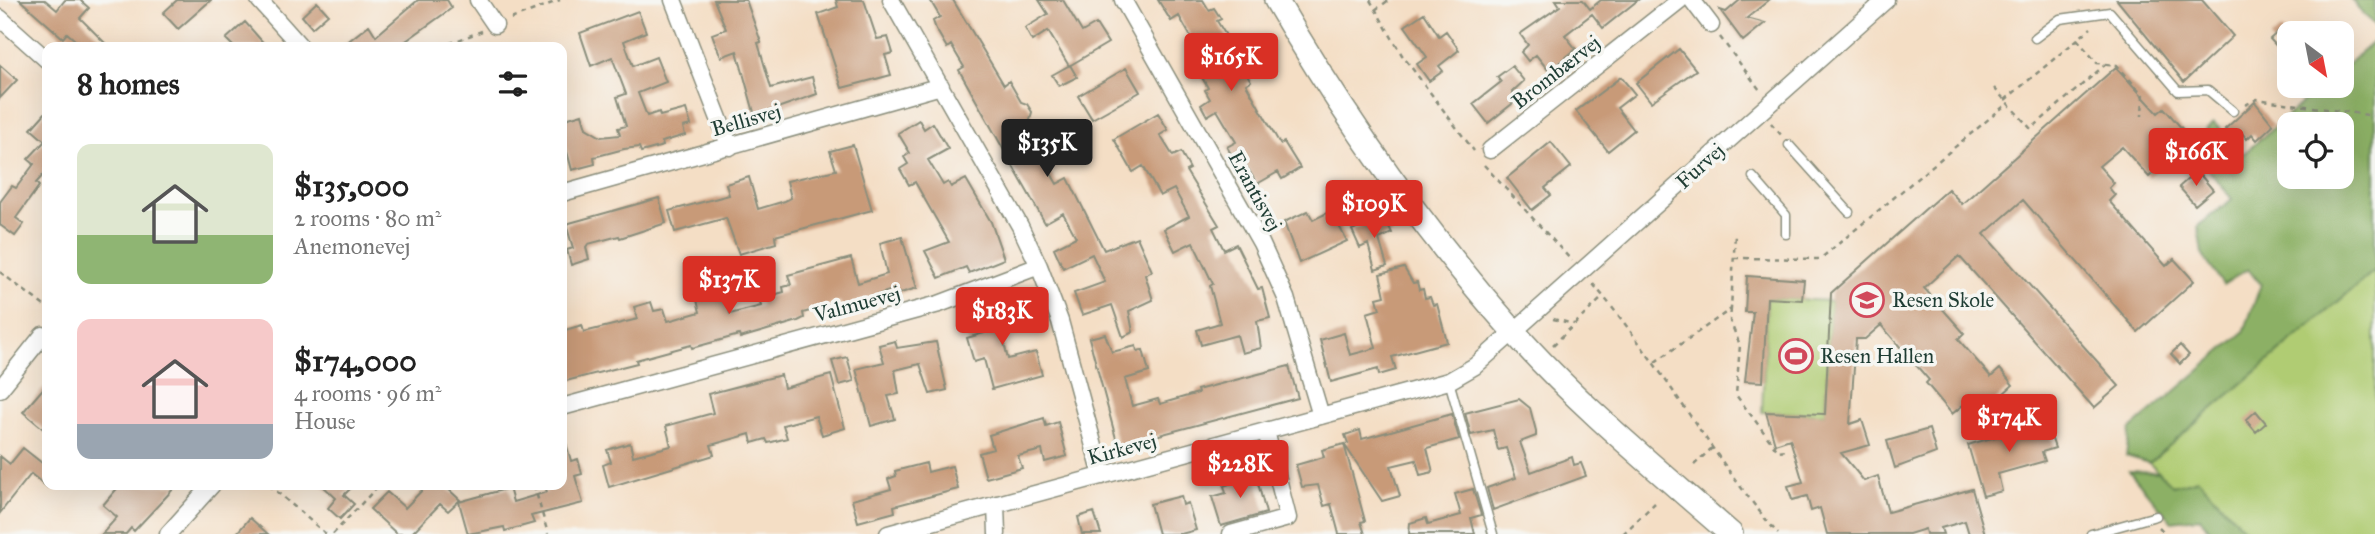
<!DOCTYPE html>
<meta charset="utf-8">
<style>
:root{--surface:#fff;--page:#f6f6f6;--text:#222;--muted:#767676;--accent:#d93025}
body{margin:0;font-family:"IM FELL Great Primer",serif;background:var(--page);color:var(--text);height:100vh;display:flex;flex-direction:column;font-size:26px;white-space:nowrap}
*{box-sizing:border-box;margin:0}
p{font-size:23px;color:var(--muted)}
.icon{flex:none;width:38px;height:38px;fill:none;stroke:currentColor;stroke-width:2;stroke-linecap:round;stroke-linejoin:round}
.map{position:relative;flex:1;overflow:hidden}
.details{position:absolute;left:42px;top:42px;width:525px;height:448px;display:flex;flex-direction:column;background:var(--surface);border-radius:14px;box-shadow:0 7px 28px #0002}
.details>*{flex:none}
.needle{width:46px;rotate:148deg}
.buttons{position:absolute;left:2277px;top:21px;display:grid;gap:14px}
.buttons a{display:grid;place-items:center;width:77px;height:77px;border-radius:14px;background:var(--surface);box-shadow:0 7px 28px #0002;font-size:35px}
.price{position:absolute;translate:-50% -60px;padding:0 16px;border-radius:7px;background:var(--accent);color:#fff;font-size:23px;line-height:46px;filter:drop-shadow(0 2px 4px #0008)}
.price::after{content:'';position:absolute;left:50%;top:42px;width:21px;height:16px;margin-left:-10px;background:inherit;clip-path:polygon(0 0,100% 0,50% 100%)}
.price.current{background:#222;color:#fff}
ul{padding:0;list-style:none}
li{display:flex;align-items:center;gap:21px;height:175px;padding:0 35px}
li span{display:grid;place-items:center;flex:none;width:196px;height:140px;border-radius:14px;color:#555}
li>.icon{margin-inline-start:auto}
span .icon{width:84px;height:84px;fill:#fffc;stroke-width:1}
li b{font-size:30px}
h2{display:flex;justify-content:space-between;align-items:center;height:84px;padding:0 35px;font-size:30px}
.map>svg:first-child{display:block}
</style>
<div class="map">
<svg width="2375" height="534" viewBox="0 0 2375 534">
<rect width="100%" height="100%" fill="#f6f6f2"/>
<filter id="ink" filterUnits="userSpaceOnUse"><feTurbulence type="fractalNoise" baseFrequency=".0143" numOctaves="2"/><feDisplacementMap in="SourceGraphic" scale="14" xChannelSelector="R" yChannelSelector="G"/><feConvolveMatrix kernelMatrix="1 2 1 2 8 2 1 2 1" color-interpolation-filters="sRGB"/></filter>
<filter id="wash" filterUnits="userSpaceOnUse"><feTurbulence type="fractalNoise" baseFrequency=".00686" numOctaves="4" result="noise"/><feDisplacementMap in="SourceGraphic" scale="28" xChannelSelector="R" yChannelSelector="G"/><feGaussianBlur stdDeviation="1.57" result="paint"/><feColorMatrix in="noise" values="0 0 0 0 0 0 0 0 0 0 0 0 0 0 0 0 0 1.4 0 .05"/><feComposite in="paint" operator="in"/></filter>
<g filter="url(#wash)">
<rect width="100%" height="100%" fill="#f4dec5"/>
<path fill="#b0cc73" stroke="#688454" stroke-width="2" d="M2375,270v264h-126l-51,-55 -25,7 -24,-23z
M1767,298l64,3 -6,113 -63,-2z"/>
<path fill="#8cb065" stroke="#56764c" stroke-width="2" fill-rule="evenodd" d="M2351,0h24v26z
M2375,40v230l-226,193 -23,-7 4,-26 114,-98 17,-48 -13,-15 -25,16 -21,-31 -4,-28 34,-27 -33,-41 8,-29 7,-6 29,31 79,-68h20v-17zM2342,124v53h-53v-53z
M2129,471l30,1 14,14 25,-7 51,55h-35l-14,-16 -29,3z"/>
<g id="blocks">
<path fill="#c89a78" d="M20,0h25l12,10 8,-10h15l9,8 -9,10 29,29h-26l-16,-14 -4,5z
M177,0h34l-33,29 -15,-16z
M418,0h29l5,8 -46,33 5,6h-70l28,-22 7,11z
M714,0h32l15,42 -3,1 13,45 41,-11 5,17 -62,22 -18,-65 -16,6 -9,-23 14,-5z
M836,0h28l13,39 11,-2 5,16 -8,2 6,20 -49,13 -24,-74 20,-7z
M930,0h23l51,85 5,-4 12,21 6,2 5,8 -9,36 17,-10 9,15 -7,5 15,26 11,-6 36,72 33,-13 15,34 -7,4 8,25 -24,11 4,21 -10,5 -11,-32 -30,10 -8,-22 31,-11 -13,-28 -29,14 -9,-20 22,-11 -13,-24 -18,10 -86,-153 5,-3 -13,-22 -4,3 -11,-19 -3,-8 7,-4z
M1039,0h24l19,32 14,-8 12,19 -39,23 -21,-35 -16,10 -7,-13 23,-14z
M1158,0h45l6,10 5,-2 7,11 -4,2 10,16 -2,2 26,42 -5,3 34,60 4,-2 16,26 -18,11 -4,-7 -21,12 -15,-25 -6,4 -9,-16 9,-5 -19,-32 -10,6 -6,-11 9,-6 -5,-9 3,-2 -17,-30 9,-5 -21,-37 -8,5z
M1556,0h27l7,9 11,-9h37l-35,28 -11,-14 -27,21 11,14 -27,22 -13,-16 -8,6 -7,-9 7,-7 -8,-11 40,-28z
M1740,0h29l-22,18 18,5 -22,18 -23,-31 6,2z
M2117,0h85l31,36 -49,46z
M317,2l11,12 -16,14 -10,-12z
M638,11l8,21 -22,9 9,25 23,-9 10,25 -28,11 9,23 12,-4 1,4 26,-7 5,16 -8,2 2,8 -23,7 1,4 -22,6 -2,-5 -15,2 -30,8 1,7 -23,6 -10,-37v-13l20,-6 4,14 15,9 19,-2 -2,-7 8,-2 -9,-29 9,-3 -14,-37 -21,9 -11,-33z
M1424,13l15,23 7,-5 13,19 -20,16 4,5 -14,10 -12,-17 10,-7 -22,-31z
M245,22l22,25h-33l-8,-8z
M2281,29l8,10v7l-7,6 -12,-13z
M1679,49l17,21 -45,32 -15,-19z
M0,65l17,15 -17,18z
M1070,65l7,12 -18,9 -7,-11z
M1512,66l12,15 -12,11 5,8 -29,23 -15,-19 28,-22 -4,-5z
M2116,67l42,46 6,-5 27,31 -42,38 -27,-30 -23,19 15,17 -5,5 6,7 -6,6 57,65 8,-7 20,22 -56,51 -115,-132 -39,34 135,152 -25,22 -135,-152 -35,32 40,45 -6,6 33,38 9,-8 13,16 -38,34 -12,-14 -11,9 -26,-31 3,-3 -48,-55 -16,14h-9l-6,85 12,-4 8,25 -29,8 23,28 14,-5 10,36 84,-23 13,45h-16l-4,-13 -24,7 2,6h-17l-1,-5 -16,5h-82l-7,-26 -9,3 -4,-15 -15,4 -4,-14 15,-4 -13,-43 -15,5 -9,-32 59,2 6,-121 117,-104 14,15z
M1126,68l14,24 -48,27 -14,-23z
M1621,77l14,17 -18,14 17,22 -26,21 -32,-40z
M2255,102l18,23 -16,15 -5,-6 -5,5 -5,-6 -8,7 -9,-11z
M47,111v65l-2,-3 -9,10 3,3 -23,32 8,6 -9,12 -15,-11v-23l12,-16 4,2 18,-24 -6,-5 17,-18 -14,-12z
M1158,113l10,17 -8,5 13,21 8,-4 9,17 -4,2 33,54 -6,3 11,22 12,-6 22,45 4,-1 8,30 -13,3 4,27 -19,5 -5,-18 -36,10 -4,-15 23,-7 -10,-37 3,-2 -20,-42 -18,9 -11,-22 25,-13 -15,-27 -14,7 -17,-30 -10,6 -19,-33z
M919,120l5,9 9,-6 15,26 -20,11 15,25 5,-3 3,5 15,-8 25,43 13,37 -35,14 -3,-6 -27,11 -14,-27 24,-9 -34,-60 -6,3 -9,-16 8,-5 -4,-7 6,-4 -12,-20z
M1551,142l20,25 -26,21 6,7 -19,15 -25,-32z
M853,145l19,65 -97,26 1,7 -37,11 -13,-36 -51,14 -6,-21 60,-16 -3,-11 23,-7 9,32 27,-8 6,-3 -4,-17 49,-11 -6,-19z
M2197,171l16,19 -18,15 -16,-18z
M659,198l7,25 -46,15 -1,-2 -31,8 -2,3 3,12 -18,6 -4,-15 6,-2 -7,-24z
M1308,211l5,9 18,-9 16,30 -48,22 -15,-41z
M1384,216l8,17 -13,6 8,27 -12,4 -7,-26 -8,4 -8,-18z
M902,237l15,51 -23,7 -2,-5 -50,17 -2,-5 -37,11 1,5 -6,3 -58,17 -1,-3 -47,13 -1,-3 -55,15 1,3 -75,19v-51l20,-6 2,7 54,-13 -4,-12 17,-5 3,9 10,-2 4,12 32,-9 -5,-20 20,-6 3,13 7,-2 5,17 31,-8 -2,-7 25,-7 -1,-5 8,-2 -3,-10 63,-17 7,25 29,-9 -7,-31z
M1404,268l9,15 4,-1 2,8 4,-1 2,9 5,-1 3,8 4,-1 10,38 -55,15 4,13 -17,5 -1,-6 -47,13 -11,-42 24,-7 6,22 26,-7 -9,-35 13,-4 -3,-11 8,-2 -5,-22z
M1747,276l57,4 -2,20 -35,-2 -4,84 -18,-1 8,-69h-8z
M999,302l3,9 19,-6 6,22 -25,8 6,24 28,-7 6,23 -50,14 -8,-30 -10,3 -7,-24 17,-5 -7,-24z
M1105,334l7,18 24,-6 1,5 6,-1 6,22 -24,7 7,27 26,-7 2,5 38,-11 -1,-3 92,-24 9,32 -180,48 -29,-108z
M895,341l2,7 39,-6 11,48 -17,4 -10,-30 -25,6 4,24 -11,2 7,23 -24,7 -15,-57 28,-7 -5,-17z
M2180,345l9,10 -9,9 -9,-10z
M847,357l7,24 -15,4 -7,-24z
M781,375l3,13 47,-13 14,53 -23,7 -6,-19 -33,9 4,13 -19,5 -2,-4 -14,4 -2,-9 -39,11 3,10 -105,32 -6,-22 8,-3 -4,-12 23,-7 3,13 38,-10 -5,-20 47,-13 -5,-19z
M47,384v48l-24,-20z
M1519,399l11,9 6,23v5l-16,6 11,30 41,-15 2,8 7,-2 5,13 -93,34 -6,-22 29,-10 -10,-30 -8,2 -5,-20 -22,5 -6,-22z
M2256,411l10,12 -10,9 -10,-12z
M1452,414l7,25 -32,9 6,24 -13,3 -4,-15 -25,6 9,30 -18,5 -38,-57 4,-1 -3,-8 15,-5 2,9z
M1044,418l2,8 12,-4 9,34 -22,6 -3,-12 -24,6 4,12 -36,10 -7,-25 14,-4 -4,-14z
M2046,422l9,26 -13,4 3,9 -47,13 4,17 -19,5 -15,-51z
M1929,429l7,24 -41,15 -8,-27z
M566,443l5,18 7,-2 4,15 -7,2 8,27 -52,13 3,7 -29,8 -1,-4 -36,7 -9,-32 50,-14 4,14 34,-10 -1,-3 7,-4h9v-41z
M1344,444l21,77 -4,1 4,12h-26l-8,-30 -7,2 -6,-21 -16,2 -6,-22 28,-8 -2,-7z
M23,448l24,19v20l-16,-13 -31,39v-57l10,8z
M926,463l2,9 24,-6 6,23 -64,17 1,6 -37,10 -6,-22 39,-11 -3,-10 8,-3 -1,-5z
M1255,472l11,41 -45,13 -9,-29 14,-4 -2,-7 8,-3 3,-6z
M120,485h57l-43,46 -3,-3 -5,6h-24l15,-17 -14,-12z
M322,485h32l-10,10 10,9 -14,15 -12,-11 8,-10z
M427,485h17l16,15 -12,11 -8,-7 -29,30h-14l-27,-25 17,-17 18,16z
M1473,489l8,26 -10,3 4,16h-66l1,-11 16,-5 2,6 33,-9 -6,-21z
M1181,496l2,9 5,-2 8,27 -15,4h-23l-8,-30z
M1094,512l7,22h-19l-4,-17z
M250,518l18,16h-32z"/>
</g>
</g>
<g filter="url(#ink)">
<use href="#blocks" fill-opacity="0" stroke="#8a8e7c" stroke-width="2"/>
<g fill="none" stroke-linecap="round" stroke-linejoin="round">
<g stroke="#8a8e7c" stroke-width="11">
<path id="service" d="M2035,38l25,-19 50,-7 68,79 30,-1 25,21
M1789,145l60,67
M1753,177l33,38v19
M1449,381l44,153
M2091,534l65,-18"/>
</g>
<g stroke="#8a8e7c" stroke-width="19">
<path id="minor" d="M259,0l42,47
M478,0l17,25
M673,0l57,147
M891,0l129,226 19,40 21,55 42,155
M1123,0l138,243 25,55 35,118
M1692,0l19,25
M0,18l47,42
M1490,150l190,-150
M562,193l379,-107
M0,389l43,-54
M562,407l377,-103 100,-38
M996,504l1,30
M168,534l44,-49
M888,534l561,-153 26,-15 411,-366
M1231,534l57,-16 -22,-87"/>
</g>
<g stroke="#8a8e7c" stroke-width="26">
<path id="secondary" d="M1276,0c69,119 146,228 237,331 65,74 144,138 218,203"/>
</g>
<path stroke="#8a8e7c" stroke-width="2.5" stroke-dasharray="5 5" stroke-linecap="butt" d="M1370,0l32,55 72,96
M1375,10l14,-10
M511,19l49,-19
M1720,37l40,53
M2077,39l20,24 20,2 26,30 -1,21
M440,47l42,-16
M1994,88l37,41 75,-65
M2005,100l86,-72
M2245,105l12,-6 118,17
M1771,123l11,13
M1484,165l88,96
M1734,258l86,1 188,-156
M0,272l47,36
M1593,284c67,79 118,171 185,250
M1731,309l-1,12 10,24 -4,50 42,56 9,-1
M1553,319l21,5
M1553,345l50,-48
M1655,362l76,-53 4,-75
M1694,465l18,-17
M269,485l57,49
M534,485l14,49
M2159,527l7,7
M333,534l46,-49
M1623,534l32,-31"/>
<use href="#service" stroke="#fff" stroke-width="8"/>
<use href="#minor" stroke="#fff" stroke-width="16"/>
<use href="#secondary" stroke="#fff" stroke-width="23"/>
</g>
</g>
<defs>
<g id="school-ring" transform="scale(1.75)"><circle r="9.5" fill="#f6f6f2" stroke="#d1495b" stroke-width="1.5"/><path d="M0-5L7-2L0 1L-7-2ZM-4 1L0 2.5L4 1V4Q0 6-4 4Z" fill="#d1495b"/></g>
<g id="stadium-ring" transform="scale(1.75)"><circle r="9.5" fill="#f6f6f2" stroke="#d1495b" stroke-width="1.5"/><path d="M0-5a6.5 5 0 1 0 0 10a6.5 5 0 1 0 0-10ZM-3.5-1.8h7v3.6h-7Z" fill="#d1495b"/></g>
</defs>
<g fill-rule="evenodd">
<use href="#school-ring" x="1867" y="300"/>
<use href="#stadium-ring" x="1796" y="356"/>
</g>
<g text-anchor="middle" stroke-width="7" stroke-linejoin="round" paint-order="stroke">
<g font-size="21" fill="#1f3d34" stroke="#f6f6f2">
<text transform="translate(1556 72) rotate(-38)" y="7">Brombærvej</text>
<text transform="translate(746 120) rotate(-16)" y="7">Bellisvej</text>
<text transform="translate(1700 166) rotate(-42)" y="7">Furvej</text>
<text transform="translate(1255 191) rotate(61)" y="7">Erantisvej</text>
<text transform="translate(857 304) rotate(-15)" y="7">Valmuevej</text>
<text transform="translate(1122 449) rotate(-15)" y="7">Kirkevej</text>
</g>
<g font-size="21" fill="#1f3d34" stroke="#f6f6f2" text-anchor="start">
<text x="1892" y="307">Resen Skole</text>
<text x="1820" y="363">Resen Hallen</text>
</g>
</g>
</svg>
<div class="buttons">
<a><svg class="needle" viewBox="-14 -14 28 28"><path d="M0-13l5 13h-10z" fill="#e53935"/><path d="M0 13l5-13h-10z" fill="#767676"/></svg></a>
<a><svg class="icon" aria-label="locate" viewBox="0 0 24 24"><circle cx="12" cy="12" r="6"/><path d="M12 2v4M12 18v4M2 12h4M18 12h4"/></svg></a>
</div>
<b class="price" style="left:1231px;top:93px">$165K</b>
<b class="price current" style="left:1047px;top:179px">$135K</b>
<b class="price" style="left:2196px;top:188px">$166K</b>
<b class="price" style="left:1374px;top:240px">$109K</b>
<b class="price" style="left:729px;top:316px">$137K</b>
<b class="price" style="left:1002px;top:347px">$183K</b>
<b class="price" style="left:2009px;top:454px">$174K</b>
<b class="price" style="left:1240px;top:500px">$228K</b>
<section class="details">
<h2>8 homes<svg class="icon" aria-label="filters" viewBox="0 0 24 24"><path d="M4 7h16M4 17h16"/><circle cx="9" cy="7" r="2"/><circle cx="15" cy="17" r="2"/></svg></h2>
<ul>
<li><span style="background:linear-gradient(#dfe7d0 65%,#8fb573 0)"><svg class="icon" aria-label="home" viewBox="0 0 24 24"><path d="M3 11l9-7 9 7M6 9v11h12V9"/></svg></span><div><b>$135,000</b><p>2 rooms · 80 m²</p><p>Anemonevej</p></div></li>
<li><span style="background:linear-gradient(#f6c9c9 75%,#9aa5b1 0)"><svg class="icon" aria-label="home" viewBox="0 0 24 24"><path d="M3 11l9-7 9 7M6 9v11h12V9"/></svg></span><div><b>$174,000</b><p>4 rooms · 96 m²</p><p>House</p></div></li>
</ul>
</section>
</div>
